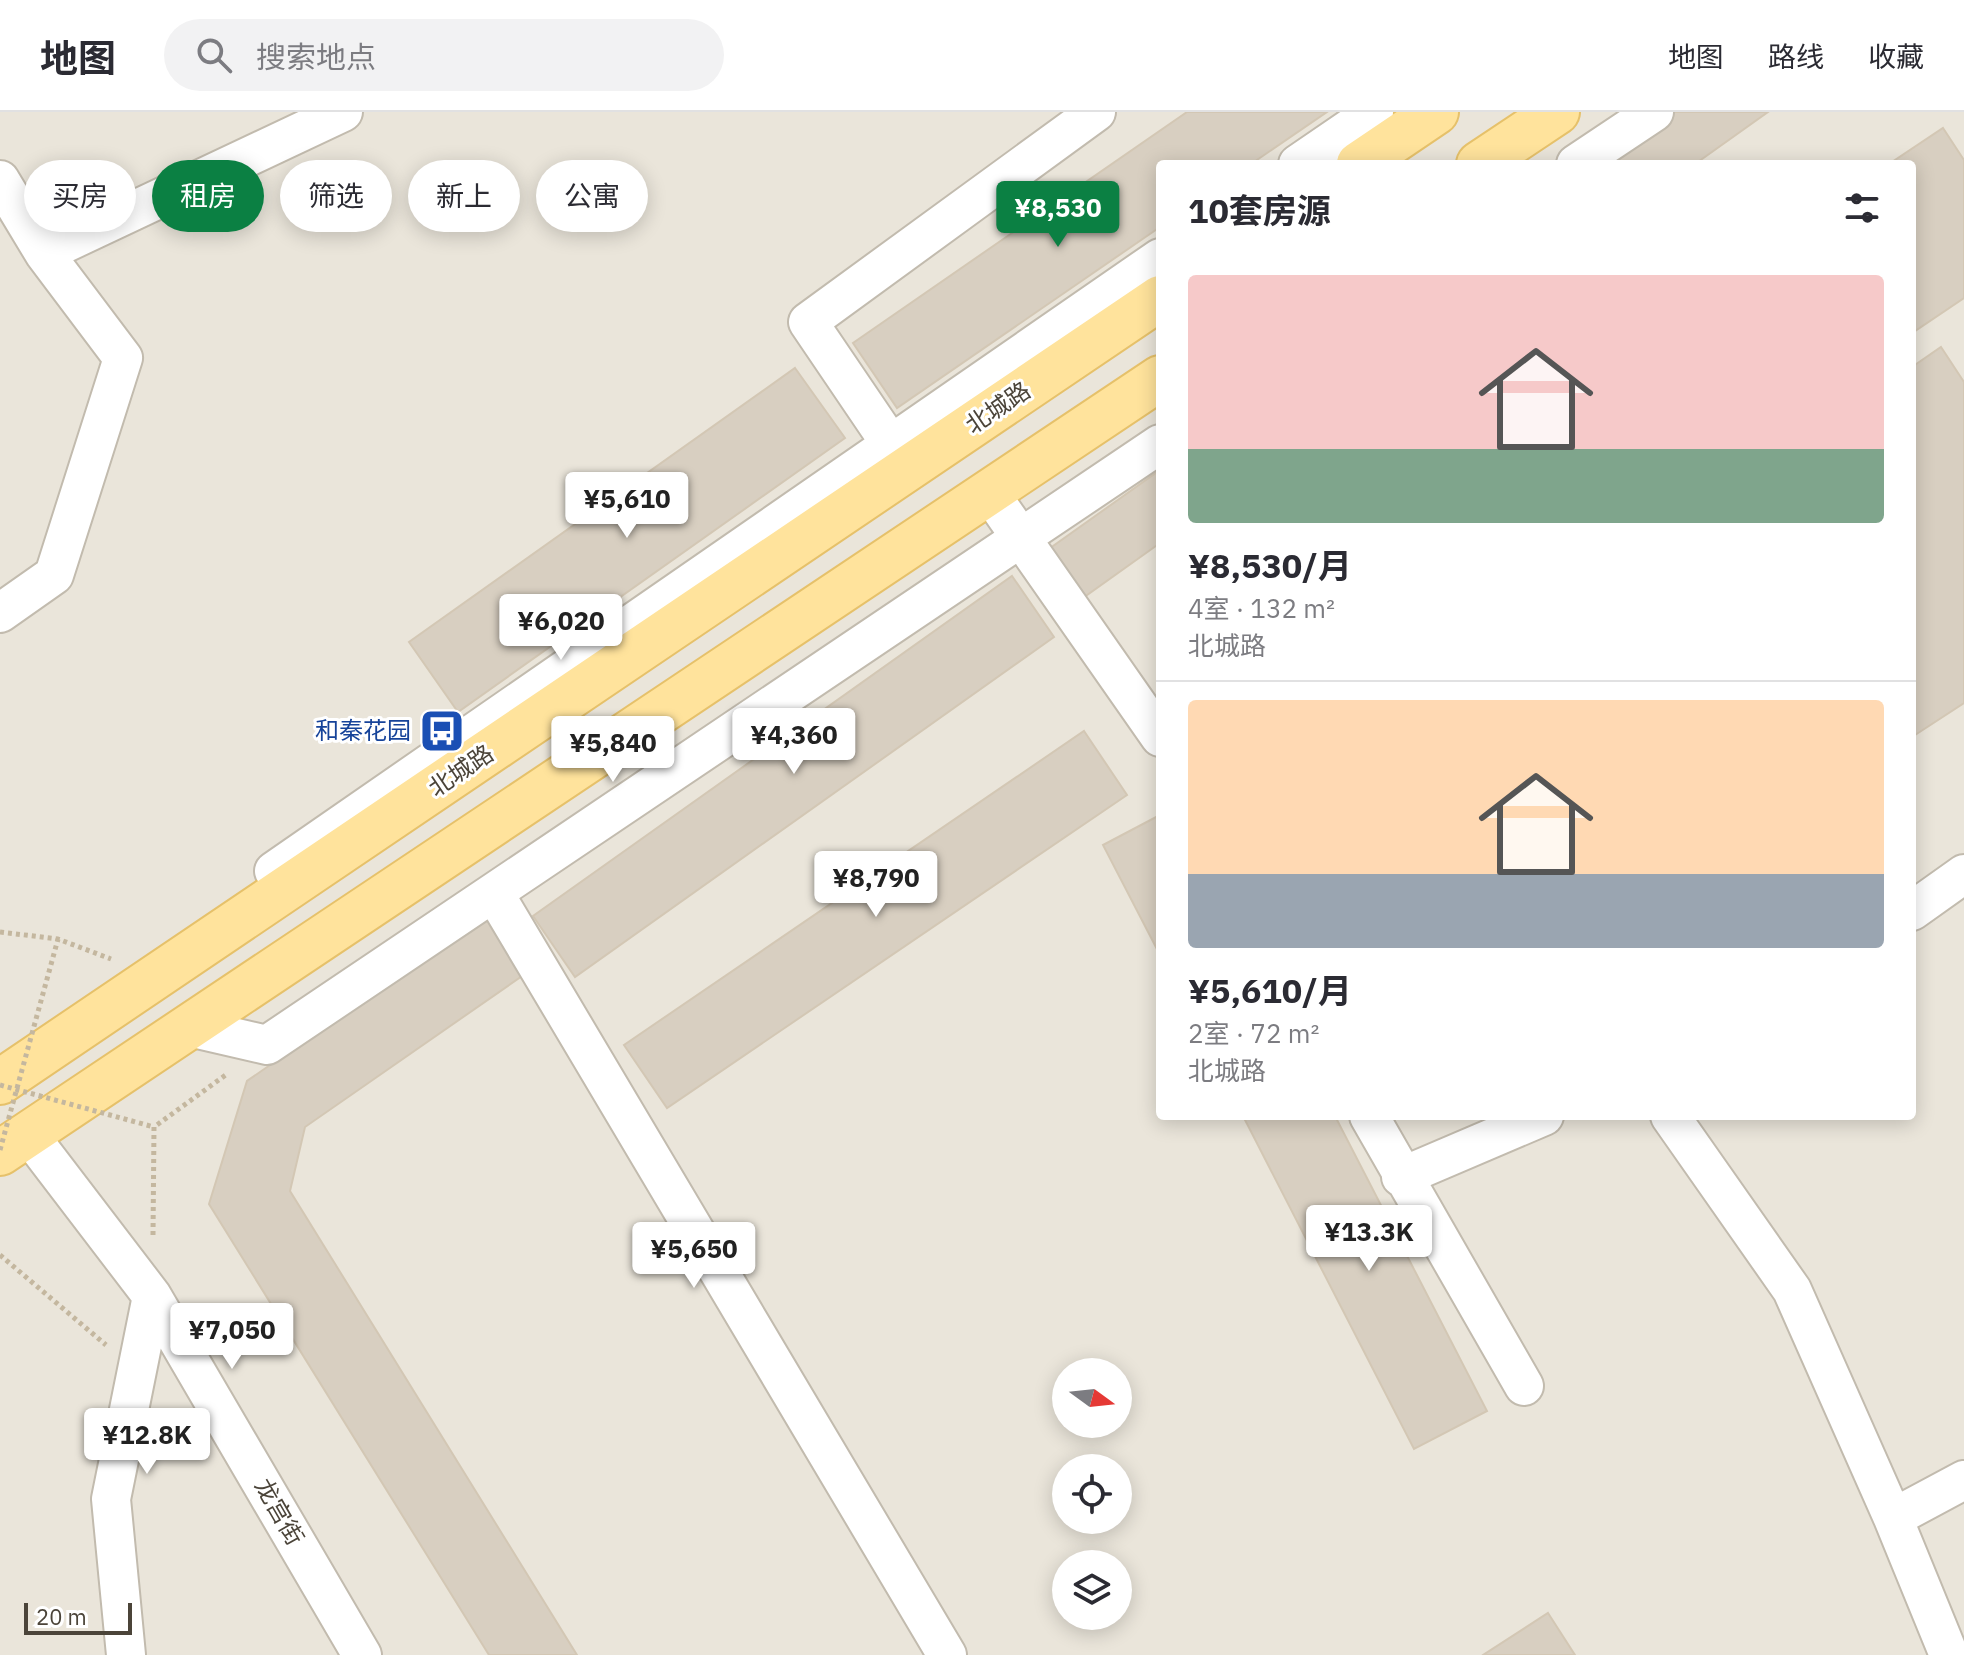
<!DOCTYPE html>
<html lang="zh">
<meta charset="utf-8">
<style>
:root{--surface:#fff;--page:#f2f2f3;--text:#2b2b33;--muted:#7c7c81;--line:#e1e1e2;--accent:#0b8043}
body{margin:0;font-family:"IBM Plex Sans","Noto Sans SC",sans-serif;background:var(--page);color:var(--text);height:100vh;display:flex;flex-direction:column;font-size:30px;white-space:nowrap}
*{box-sizing:border-box;margin:0}
p{font-size:26px;color:var(--muted)}
.icon{flex:none;width:44px;height:44px;fill:none;stroke:currentColor;stroke-width:2;stroke-linecap:round;stroke-linejoin:round}
.map{position:relative;flex:1;overflow:hidden}
.drawer{position:absolute;left:1156px;top:48px;width:760px;height:960px;display:flex;flex-direction:column;background:var(--surface);border-radius:8px;box-shadow:0 4px 20px #0003}
.drawer>*{flex:none}
.banner{position:absolute;left:24px;top:48px;width:760px;height:72px;display:flex;gap:16px}
.needle{width:52px;rotate:105deg}
.buttons{position:absolute;left:1052px;top:1246px;display:grid;gap:16px}
.buttons a{display:grid;place-items:center;width:80px;height:80px;border-radius:50%;background:var(--surface);box-shadow:0 4px 20px #0003;font-size:40px}
.scale{position:absolute;left:24px;bottom:20px;width:108px;box-sizing:border-box;padding-left:8px;border:4px solid #4b4439;border-top:0;font-size:22px;line-height:28px;white-space:nowrap;color:#4b4439;-webkit-text-stroke:6px #fff;paint-order:stroke}
.price{position:absolute;translate:-50% -68px;padding:0 18px;border-radius:8px;background:#fff;color:#222;font-size:26px;line-height:52px;filter:drop-shadow(0 2px 4px #0008)}
.price::after{content:'';position:absolute;left:50%;top:48px;width:24px;height:18px;margin-left:-12px;background:inherit;clip-path:polygon(0 0,100% 0,50% 100%)}
.price.selected{background:var(--accent);color:#fff}
ul{padding:0;list-style:none}
li{display:grid;align-content:center;gap:16px;height:424px;padding:0 32px}
li+li{border-top:2px solid var(--line)}
li span{display:grid;place-items:center;height:248px;border-radius:8px;color:#555}
li>.icon{margin-inline-start:auto}
span .icon{width:144px;height:144px;fill:#fffc;stroke-width:1}
li b{font-size:34px}
h2{display:flex;justify-content:space-between;align-items:center;height:96px;padding:0 32px;font-size:34px}
.chip{padding:0 28px;border-radius:36px;background:var(--surface);box-shadow:0 4px 20px #0003;font-size:28px;line-height:72px}
.chip.selected{background:var(--accent);color:#fff}
header{display:flex;align-items:center;gap:48px;box-sizing:border-box;height:112px;padding:0 40px;background:var(--surface);border-bottom:2px solid var(--line)}
header strong{font-size:38px}
nav{display:flex;gap:44px;margin-inline-start:auto;font-size:28px}
.search{width:560px;height:72px;background:var(--page);display:flex;align-items:center;gap:20px;box-sizing:border-box;padding:0 28px;border-radius:44px;color:var(--muted);font-size:30px}
.map>svg:first-child{display:block}
</style>
<header>
<strong>地图</strong>
<div class="search"><svg class="icon" aria-label="search" viewBox="0 0 24 24"><circle cx="10" cy="10" r="6"/><path d="M15 15l6 6"/></svg>搜索地点</div>
<nav><a>地图</a><a>路线</a><a>收藏</a></nav>
</header>
<div class="map">
<svg width="1964" height="1543" viewBox="0 0 1964 1543">
<rect width="100%" height="100%" fill="#f6f3ec"/>
<path fill="#eae5da" fill-rule="evenodd" d="M0,0h1964v1543h-1964zM1160,52h752v952h-752zM1066,1260h52v52h-52zM1066,1356h52v52h-52zM1066,1452h52v52h-52z"/>
<path fill="#d8cfc1" stroke="#d3c7b4" stroke-width="2" d="M1187,0h140l-76,52h-91v63l-263,181 -44,-65z
M1664,0h104l-73,52h-104z
M1943,16l21,32v138l-52,35v-169h-23z
M1941,235l23,35v321l-52,34v-370z
M795,256l50,70 -387,274 -49,-70z
M1160,358v73l-87,62 -34,-49z
M1012,464l42,61 -479,340 -42,-61z
M1084,619l43,64 -460,313 -43,-63z
M1160,703v140l-57,-110z
M485,804l40,58 -220,153 -15,64 287,464h-88l-280,-451 38,-123z
M1243,1004h92l152,295 -73,38z
M1548,1501l27,42h-92z"/>
<g fill="none" stroke-linecap="round" stroke-linejoin="round">
<g stroke="#c2bbae" stroke-width="42">
<path id="minor" d="M1298,52l76,-52
M1576,52l78,-52
M0,68l44,73 79,105 -69,217 -54,38
M44,141l299,-141
M890,331l-82,-121 288,-210
M989,380l171,245
M274,759l886,-613
M494,781l453,762
M1912,799l52,-37
M189,915l78,18 893,-601
M1369,1004l155,270
M1670,1004l122,174 101,228 56,137
M29,1023l123,161 210,359
M1401,1065l143,-61
M1893,1406l71,-38
M126,1543l-15,-156 41,-203"/>
</g>
<g stroke="#e6c16a" stroke-width="48">
<path id="major" d="M1359,52l77,-52
M1479,52l78,-52
M0,970l1160,-784
M0,1041l1160,-775"/>
</g>
<path stroke="#c4b79f" stroke-width="5" stroke-dasharray="4 4" stroke-linecap="butt" d="M0,820l58,7 53,20
M153,1123l1,-108 73,-53
M0,1143l106,90"/>
<use href="#minor" stroke="#fff" stroke-width="38"/>
<use href="#major" stroke="#ffe39c" stroke-width="44"/>
<path stroke="#c4b79f" stroke-width="5" stroke-dasharray="4 4" stroke-linecap="butt" d="M0,973l154,42
M0,1038l58,-211"/>
</g>
<defs>
<g id="bus-square" transform="scale(2.3)"><rect x="-9" y="-9" width="18" height="18" rx="4" fill="#1a4fb4" stroke="#fff"/><path d="M-5-6H5V4H4V6H2V4H-2V6H-4V4H-5ZM-3.5-4V0h7V-4ZM-3.5 1.2v1.5H-2V1.2ZM2 1.2v1.5H3.5V1.2Z" fill="#fff"/></g>
</defs>
<g fill-rule="evenodd">
<use href="#bus-square" x="442" y="619"/>
</g>
<g text-anchor="middle" stroke-width="6" stroke-linejoin="round" paint-order="stroke">
<g font-size="24" fill="#4b4439" stroke="#fff">
<text transform="translate(998 296) rotate(-34)" y="8">北城路</text>
<text transform="translate(461 659) rotate(-34)" y="8">北城路</text>
<text transform="translate(279 1400) rotate(60)" y="8">龙宫街</text>
</g>
<g font-size="24" fill="#164399" stroke="#fff" text-anchor="end">
<text x="411" y="627">和秦花园</text>
</g>
</g>
</svg>
<div class="buttons">
<a><svg class="needle" viewBox="-14 -14 28 28"><path d="M0-13l5 13h-10z" fill="#e53935"/><path d="M0 13l5-13h-10z" fill="#7c7c81"/></svg></a>
<a><svg class="icon" aria-label="locate" viewBox="0 0 24 24"><circle cx="12" cy="12" r="6"/><path d="M12 2v4M12 18v4M2 12h4M18 12h4"/></svg></a>
<a><svg class="icon" aria-label="layers" viewBox="0 0 24 24"><path d="M12 4l9 5-9 5-9-5zM3 14l9 5 9-5"/></svg></a>
</div>
<div class="scale">20 m</div>
<b class="price selected" style="left:1058px;top:137px">¥8,530</b>
<b class="price" style="left:627px;top:428px">¥5,610</b>
<b class="price" style="left:561px;top:550px">¥6,020</b>
<b class="price" style="left:794px;top:664px">¥4,360</b>
<b class="price" style="left:613px;top:672px">¥5,840</b>
<b class="price" style="left:876px;top:807px">¥8,790</b>
<b class="price" style="left:1369px;top:1161px">¥13.3K</b>
<b class="price" style="left:694px;top:1178px">¥5,650</b>
<b class="price" style="left:232px;top:1259px">¥7,050</b>
<b class="price" style="left:147px;top:1364px">¥12.8K</b>
<div class="banner">
<a class="chip">买房</a>
<a class="chip selected">租房</a>
<a class="chip">筛选</a>
<a class="chip">新上</a>
<a class="chip">公寓</a>
</div>
<section class="drawer">
<h2>10套房源<svg class="icon" aria-label="filters" viewBox="0 0 24 24"><path d="M4 7h16M4 17h16"/><circle cx="9" cy="7" r="2"/><circle cx="15" cy="17" r="2"/></svg></h2>
<ul>
<li><span style="background:linear-gradient(#f6c9c9 70%,#7fa58c 0)"><svg class="icon" aria-label="home" viewBox="0 0 24 24"><path d="M3 11l9-7 9 7M6 9v11h12V9"/></svg></span><div><b>¥8,530/月</b><p>4室 · 132 m²</p><p>北城路</p></div></li>
<li><span style="background:linear-gradient(#ffd9b3 70%,#9aa5b1 0)"><svg class="icon" aria-label="home" viewBox="0 0 24 24"><path d="M3 11l9-7 9 7M6 9v11h12V9"/></svg></span><div><b>¥5,610/月</b><p>2室 · 72 m²</p><p>北城路</p></div></li>
</ul>
</section>
</div>
